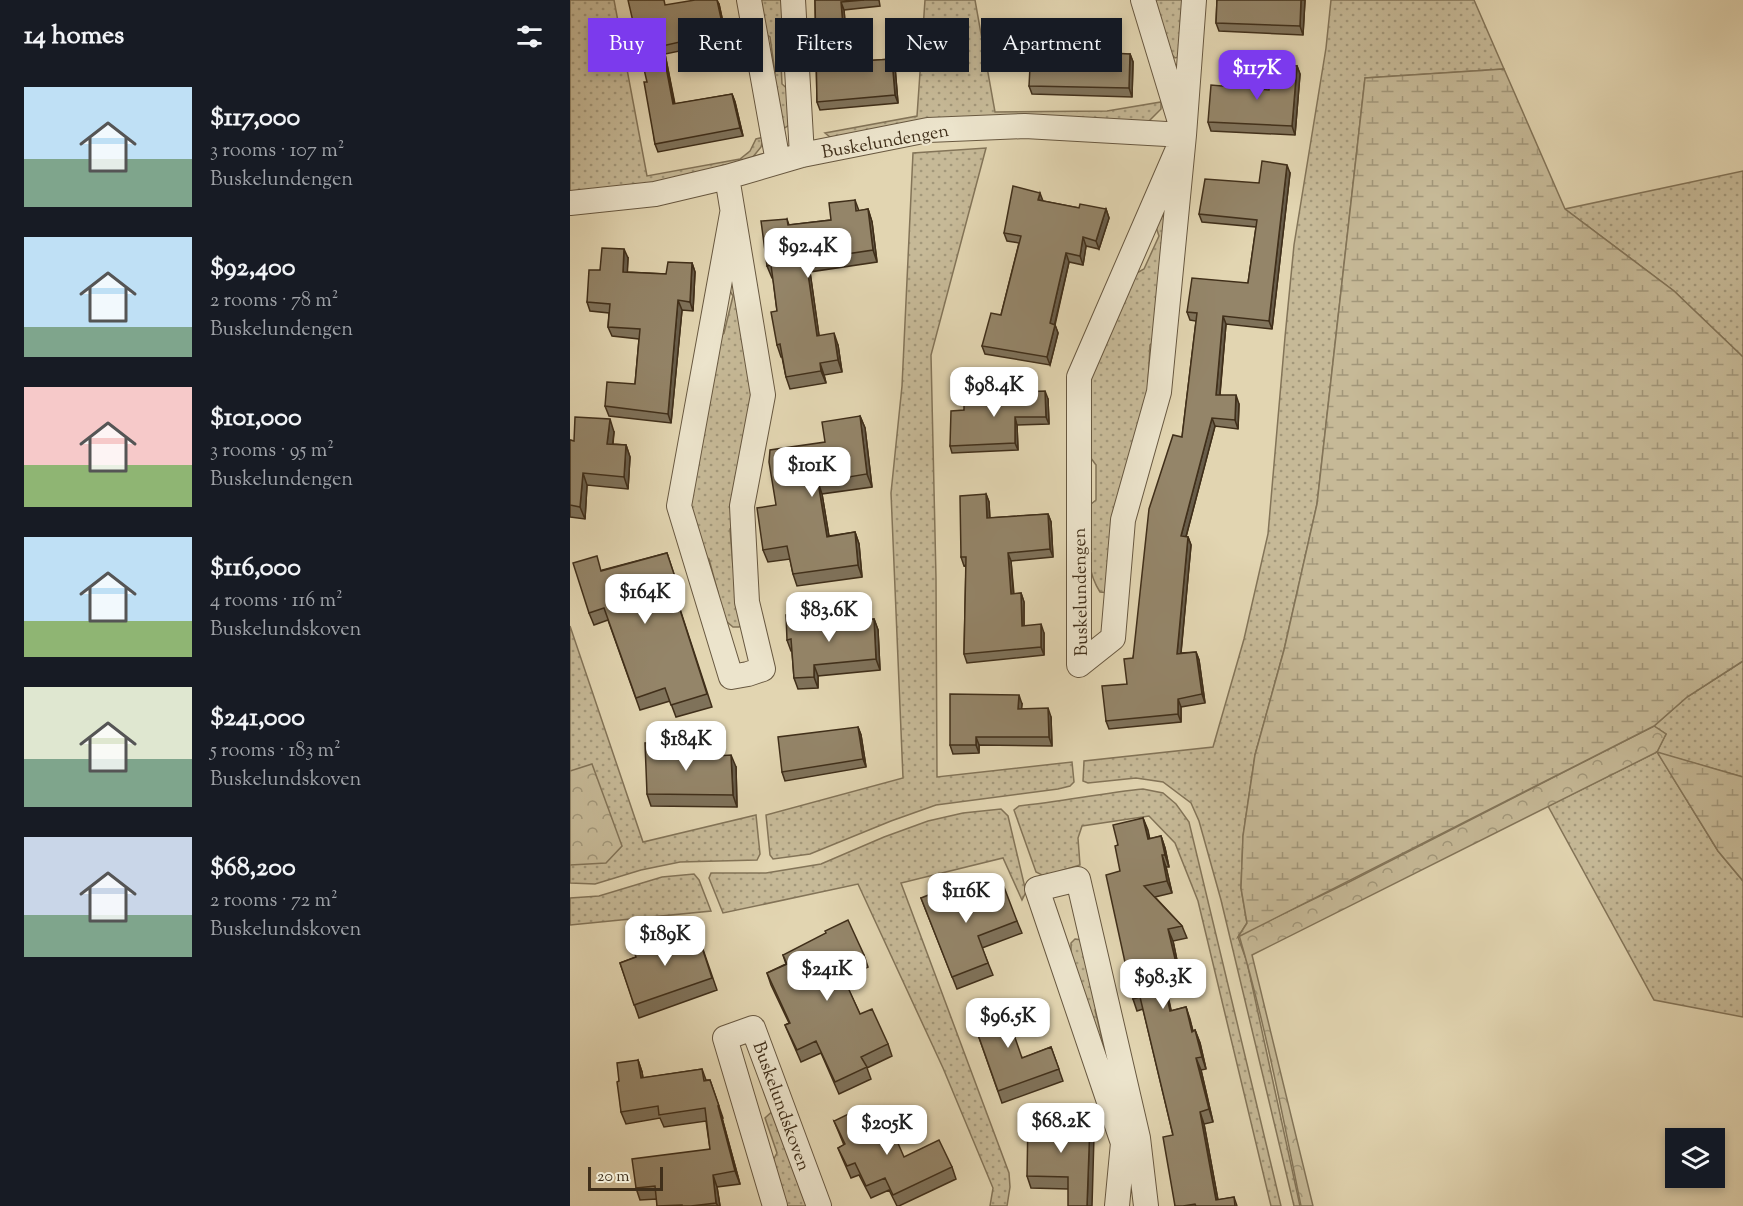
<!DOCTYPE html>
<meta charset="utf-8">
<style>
:root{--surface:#171b24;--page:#20242c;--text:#f1f3f6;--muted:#9ea1a6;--accent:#7c3aed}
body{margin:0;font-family:"Sorts Mill Goudy",serif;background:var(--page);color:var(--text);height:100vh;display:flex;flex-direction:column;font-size:22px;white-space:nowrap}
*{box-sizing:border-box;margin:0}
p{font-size:20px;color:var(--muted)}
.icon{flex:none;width:33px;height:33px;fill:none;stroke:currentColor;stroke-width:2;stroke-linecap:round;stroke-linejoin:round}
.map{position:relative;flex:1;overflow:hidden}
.drawer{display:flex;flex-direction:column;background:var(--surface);width:570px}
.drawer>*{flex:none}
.hud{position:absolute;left:18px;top:18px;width:570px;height:54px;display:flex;gap:12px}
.fabs{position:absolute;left:1095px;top:1128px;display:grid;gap:12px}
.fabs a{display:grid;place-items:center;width:60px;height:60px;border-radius:0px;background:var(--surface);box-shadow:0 3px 9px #0003;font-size:30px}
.scale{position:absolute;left:18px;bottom:15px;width:75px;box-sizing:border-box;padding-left:6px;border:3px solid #402f1a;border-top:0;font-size:16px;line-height:21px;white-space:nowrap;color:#402f1a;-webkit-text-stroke:4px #ece4cc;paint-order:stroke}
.price{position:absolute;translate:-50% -51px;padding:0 14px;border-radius:12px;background:#fff;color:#222;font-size:20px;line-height:39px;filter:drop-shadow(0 2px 3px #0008)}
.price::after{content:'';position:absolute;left:50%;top:36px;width:18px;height:14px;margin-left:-9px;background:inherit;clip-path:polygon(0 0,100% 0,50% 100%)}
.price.current{background:var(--accent);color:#fff}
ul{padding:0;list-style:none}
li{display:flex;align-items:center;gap:18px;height:150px;padding:0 24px}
li span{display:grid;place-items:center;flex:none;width:168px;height:120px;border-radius:0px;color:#555}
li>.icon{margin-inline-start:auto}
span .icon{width:72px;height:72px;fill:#fffc;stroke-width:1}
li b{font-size:26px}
h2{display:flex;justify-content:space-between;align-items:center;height:72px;padding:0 24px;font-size:26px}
.pill{padding:0 21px;border-radius:0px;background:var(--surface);box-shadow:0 3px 9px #0003;font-size:21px;line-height:54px}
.pill.current{background:var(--accent);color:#fff}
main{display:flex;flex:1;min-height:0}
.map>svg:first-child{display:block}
</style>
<main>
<section class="drawer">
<h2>14 homes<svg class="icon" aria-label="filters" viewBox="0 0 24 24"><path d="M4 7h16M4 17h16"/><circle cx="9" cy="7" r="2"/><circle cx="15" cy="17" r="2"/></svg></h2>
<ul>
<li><span style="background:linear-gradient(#bfe0f5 60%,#7fa58c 0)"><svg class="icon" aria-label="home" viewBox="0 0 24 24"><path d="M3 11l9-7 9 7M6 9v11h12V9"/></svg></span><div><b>$117,000</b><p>3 rooms · 107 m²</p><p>Buskelundengen</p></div></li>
<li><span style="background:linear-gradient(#bfe0f5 75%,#7fa58c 0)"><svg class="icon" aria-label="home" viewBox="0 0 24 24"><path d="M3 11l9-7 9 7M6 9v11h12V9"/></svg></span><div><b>$92,400</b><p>2 rooms · 78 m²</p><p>Buskelundengen</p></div></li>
<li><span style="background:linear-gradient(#f6c9c9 65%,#8fb573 0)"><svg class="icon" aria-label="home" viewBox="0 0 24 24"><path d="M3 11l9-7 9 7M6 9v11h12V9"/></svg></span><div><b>$101,000</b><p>3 rooms · 95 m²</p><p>Buskelundengen</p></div></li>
<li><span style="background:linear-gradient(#bfe0f5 70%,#8fb573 0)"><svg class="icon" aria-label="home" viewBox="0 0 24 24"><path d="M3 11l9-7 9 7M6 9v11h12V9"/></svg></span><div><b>$116,000</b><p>4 rooms · 116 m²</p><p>Buskelundskoven</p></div></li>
<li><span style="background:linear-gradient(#dfe7d0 60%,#7fa58c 0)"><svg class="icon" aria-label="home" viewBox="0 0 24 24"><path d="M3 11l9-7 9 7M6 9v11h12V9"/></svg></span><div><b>$241,000</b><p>5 rooms · 183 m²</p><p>Buskelundskoven</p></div></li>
<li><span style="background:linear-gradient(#c9d6e8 65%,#7fa58c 0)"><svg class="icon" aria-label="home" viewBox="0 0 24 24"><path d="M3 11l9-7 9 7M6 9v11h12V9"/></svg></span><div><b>$68,200</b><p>2 rooms · 72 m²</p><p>Buskelundskoven</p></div></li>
</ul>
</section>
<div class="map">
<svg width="1173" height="1206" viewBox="0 0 1173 1206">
<defs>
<pattern id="grass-dots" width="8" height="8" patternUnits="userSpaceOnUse" patternTransform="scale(1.5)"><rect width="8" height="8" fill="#c6b997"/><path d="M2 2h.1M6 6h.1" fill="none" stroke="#a2977a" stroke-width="1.8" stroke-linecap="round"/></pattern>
<pattern id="forest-crowns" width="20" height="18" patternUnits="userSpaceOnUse" patternTransform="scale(1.5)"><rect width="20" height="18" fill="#c6b997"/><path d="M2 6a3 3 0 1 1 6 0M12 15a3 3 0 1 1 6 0" fill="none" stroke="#a2977a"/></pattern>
<pattern id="wetland-marsh" width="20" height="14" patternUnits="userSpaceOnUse" patternTransform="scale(1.5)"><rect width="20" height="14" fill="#c6b997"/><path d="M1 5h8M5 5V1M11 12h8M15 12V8" fill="none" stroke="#a2977a"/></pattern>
</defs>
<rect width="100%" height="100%" fill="#e2d5b1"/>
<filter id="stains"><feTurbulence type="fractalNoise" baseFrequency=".00333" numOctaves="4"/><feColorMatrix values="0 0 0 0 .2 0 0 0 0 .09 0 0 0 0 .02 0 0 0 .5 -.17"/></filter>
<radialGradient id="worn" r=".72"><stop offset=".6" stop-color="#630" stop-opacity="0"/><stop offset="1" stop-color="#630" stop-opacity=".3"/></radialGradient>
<path fill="url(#grass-dots)" stroke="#837458" stroke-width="1.5" d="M0,0h44l33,176 93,-17 10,-8 6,-12 8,-2 -3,10 -13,16 -95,22 -83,9z
M185,0h31l2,37 -8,8 2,39 10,9 -3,32 -6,4 -13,-45 5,-11 -5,-36 -10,-7z
M355,0h50l20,112 112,-1 54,-9v7l-13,13 -301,16 -17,-1 -5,-4 92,-17z
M582,0h39l-9,56 -7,2 -9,-10z
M761,0h143l30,69 -139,9 -48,426 -33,146 -29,105 -12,81 -2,52 6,35 -9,14 9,25 53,244h-6l-73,-306 -22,-79 -8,-18 -28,-21 -27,-4 -48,5 -5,-2 1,-20 129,-14 31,-108 24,-105 17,-197 9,-92 32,-197z
M416,148l-55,207 5,223 1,199 135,-15 2,20 -4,4 -12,3 -122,16 -45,16 -81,33 -37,5 -3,-4 -4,-40 137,-37 -12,-285 11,-107 11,-233z
M1173,171v186l-69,-66 -109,-82z
M593,216l10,1 -14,119 -9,9 -2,40 5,9 -43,199 -10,-1c-16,-24 -12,-56 -14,-84l10,-8v-35l-8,-11 2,-75 45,-105 9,-5 15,-33 -3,-9 3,-8z
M166,275l20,102 -19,145 -7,7 3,38 7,7 4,50 -5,3h-6l-7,-6 -11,-19 3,-9 -9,-34 -12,-9 -10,-42 29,-168 8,-7 9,-37 -6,-10z
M0,626l73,216 113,-27 4,39 -3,6 -77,2 -39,8 -46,14 -25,-1z
M1173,661v116l-85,-24 60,98 25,30v136l-89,-17 -106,-194 109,-54 9,-18 -12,-8 33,-29z
M573,789l20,4 13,11 13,18 92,384h-10l-73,-305 -23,-58 -26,-27 -67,10 -4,12 2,27 -36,11 -8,-4 -22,-62 5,-4c42,-4 83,-13 124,-17z
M431,809l7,7 18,76 -4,8 -19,-42 -102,25 108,290 1,14 -3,19h-17l3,-18 -50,-120 -85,-184 -135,29 -14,-35 2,-5h55l55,-9 63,-27 44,-16 35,-8z
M124,874l5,6 12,31 -141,14v-27l29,-2 63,-19z
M505,939l7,1 20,57 -7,13 9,37 9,4 4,48 -46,-144v-12z
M207,1107l36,99h-29l-13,-42 6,-11 -12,-35z"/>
<path fill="url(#forest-crowns)" stroke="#837458" stroke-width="1.5" d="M1084,726l12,8 -9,18 -405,203 61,251h-12c-18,-89 -36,-183 -62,-271l110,-53z
M22,764l30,82 -16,17 -36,2v-94z"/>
<path fill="url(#wetland-marsh)" stroke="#837458" stroke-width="1.5" d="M934,69l61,140 109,82 69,66v304l-56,36 -33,29 -416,211 9,-14 -6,-35 2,-52 12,-81 29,-105 33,-146 48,-426z
M1087,752l86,25v104l-25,-30z"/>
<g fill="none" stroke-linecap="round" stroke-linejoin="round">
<g stroke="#685840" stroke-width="26">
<path id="minor" d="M179,0l29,162
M223,0l9,155
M573,0l41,135 10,-135
M614,135l-25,257 -36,128 -10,118 -34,27v-288z
M157,177l36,218 -21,111 5,96 16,67 -15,5 -17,3 -52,-171 53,-292
M0,203l85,-9 72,-17 75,-22 126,-25 97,-4 159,9
M205,1206l-50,-168 28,-10 66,178
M547,1206l6,-63 -86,-254 41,-10 60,259 8,68"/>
</g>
<use href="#minor" stroke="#ece4cc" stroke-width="24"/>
</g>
<path fill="#7f725a" stroke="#402f1a" stroke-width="1.5" d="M245,0h64l1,6 -36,4 4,52 44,-3 3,8 3,36 -78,7 -3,-8z
M647,0h88l-2,35 -84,-4 -3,-8z
M149,4l8,37 -62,13 10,50 57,-10 3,8 8,34 -85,16 -3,-8 -8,-62 19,-77z
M560,54l3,8 -1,35 -100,-3 -3,-8z
M727,66l3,8 -5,61 -84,-4 -3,-9 61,-32z
M720,173l-18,156 -46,-5 -6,71 19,9 -1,25 -23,-3 -29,111h2l3,8 -10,108 15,-1 3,8 6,43 -24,4v15l-72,7 -3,-8 21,-37 6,-26 49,-221 14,-116 -6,-1 -3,-8 61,-29 8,-56 -54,-5 -3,-8 60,-31z
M285,200l4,11 9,-2 4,13 5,40 -67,10 9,64 19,9 4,27 -18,3 2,8 -36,6 -4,-12 -4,-20h-1l-4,-12v-34l-4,-33h-1l-5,-12 20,-47 2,6 42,-5z
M473,201l36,7 27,1 3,9 -10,31 -13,-3 -3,19 -14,-3 -14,63 3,8 -8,32 -65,-11 -3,-8 19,-31 18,-72 -12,-2 -3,-8z
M58,258l-1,14 39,2 26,-11 3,9 -2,39 -11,-1 -11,113 -62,-7 -4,-10 30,-22 4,-45 -27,-3 -4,-9 1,-14 -19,-2 -3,-9 13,-32z
M478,399l1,25 -32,1 1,25 -66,3 -2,-7 14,-36z
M290,416l5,12 7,59 -50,7 7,42 26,-4 4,12 3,33 -65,9 -4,-12 -3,-15 -22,3 -5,-12 13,-45 49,-63z
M44,432l-1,12 13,1 4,12 -2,32 -41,-4 -2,34 -15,-2v-77l4,1z
M416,494l3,8 1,16 58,-4 3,8 2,35 -42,4 3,33 7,-1 3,9v24l20,7v22l-77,8 -3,-9 2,-89 -2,1 -3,-9z
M97,553l15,46 -5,1 35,107 -36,10 -6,-16 -30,9 -32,-90 -14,5 -5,-12 13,-43z
M304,619l4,11 2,40 -62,6v12l-20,1 -4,-11 -2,-27h-1l-4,-11 26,-17z
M452,704l-1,5 30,8 1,29 -73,-1v8l-26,1 -3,-9z
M288,727l3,8 5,32 -81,14 -3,-9z
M118,753v5l48,9 1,40 -86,-1 -4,-12z
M573,818l7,21 11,-3 4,12 4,19h-3l6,26 -17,4 27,29 5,12 -14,3 7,34 -16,3 7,33 15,-4 7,24 2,-1 5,13 6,26 -5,1 12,52 -9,2 14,76 16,-3 3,9h-62l-2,-71 -30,-126 -6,2 -4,-12 -15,-154z
M351,898l47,3 49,20 5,12 -40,15 11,27 -36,14z
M127,932l20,58 -78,28 -19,-55 16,-6 22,-12z
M213,955h81l4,12 -19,9 1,4 -5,2 15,32 28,30 4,12 -25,12 4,11 -32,15 -18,-41 -20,9 -16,-37 4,-2 -18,-38 -4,-12 19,-9z
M400,1012l53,46 28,-11 12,34 -61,22z
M68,1060l4,12 1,6 59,-9 4,11h4l13,38h-1l18,66 -23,3 3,19h-63v-7l-17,1 -4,-12 74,-39 -4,-28 -42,6 -4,-9 -34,6 -5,-12 -2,-31z
M264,1121l49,27 21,9 48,10 4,12 -57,27h-2l-8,-16 -18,8 -12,-23 -8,3 -8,-18 -5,-12 6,-3z
M515,1123l9,13 -26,53 -37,-1 -4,-12z"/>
<path fill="#685d4a" stroke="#402f1a" stroke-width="1.5" d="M147,0l2,4 8,37 -3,-9z
M731,0h4l-2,35 -3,-9z
M271,2l3,8 5,59 -3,-7z
M92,46l3,8 11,58 -3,-8z
M560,54l3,8 -1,35 -3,-9z
M322,59l3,8 3,36 -3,-8z
M727,66l3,8 -5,61 -3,-9z
M162,94l3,8 8,34 -3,-8z
M717,165l3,8 -18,156 -3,-8z
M470,193l3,8 -5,-1z
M298,209l4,13 5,40 -4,-12z
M536,209l3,9 -10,31 -3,-8z
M513,237l3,9 -3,19 -3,-9z
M54,249l4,9 -1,24 -4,-10z
M496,253l3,9 -16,69 -3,-8z
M236,260l4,12 11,77 -4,-13z
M122,263l3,9 -2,39 -3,-9z
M108,300l4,10 -11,113 -3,-9z
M653,316l3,8 -7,79 -3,-8z
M485,325l3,8 -8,32 -3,-8z
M264,333l4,12 4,27 -4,-12z
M250,363l4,12 2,8 -5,-12z
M475,391l3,8 1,25 -3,-7z
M666,395l3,9 -1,25 -3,-9z
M290,416l5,12 7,59 -5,-13z
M445,417l2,8 1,25 -3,-7z
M642,418l3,8 -31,118 -3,-8z
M40,419l4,13 -3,24 -4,-12z
M56,445l4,12 -2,32 -4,-12z
M13,473l4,12 -2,34 -5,-12z
M248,482l4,12 9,55 -4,-12z
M416,494l3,8 1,24 -3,-8z
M478,514l3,8 2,35 -3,-8z
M285,532l4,12 3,33 -4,-12z
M618,537l3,8 -11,117 -3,-8z
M438,553l3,8 3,42 -3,-9z
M451,593l3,9v32l-2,-8z
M304,619l4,11 2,40 -4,-11z
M471,624l3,9v22l-3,-8z
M626,652l3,8 6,43 -3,-9z
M244,665l4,11v12l-4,-11z
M449,695l3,9 -1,14 -3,-9z
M608,699l3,8v15l-3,-8z
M478,708l3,9 1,29 -3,-9z
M288,727l3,8 5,32 -3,-8z
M406,737l3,8v8l-3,-8z
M113,741l5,12 1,17 -5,-12z
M161,755l5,12 1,40 -4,-12z
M573,818l5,12 4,21 -4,-12z
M591,836l4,12 4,19 -4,-12z
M592,855l4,12 6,26 -5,-12z
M598,929l5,12 7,34 -4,-12z
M590,966l4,12 10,45 -4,-12z
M616,1007l4,12 6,25 -4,-12z
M625,1030l5,13 6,26 -4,-12z
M626,1058l5,12 12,52 -4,-13z
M68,1060l4,12 3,18 -4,-12z
M148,1106l4,12 18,66 -5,-13z
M630,1112l4,12 15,82 -3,-6z
M520,1123l4,13 -2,70h-5z
M143,1175l4,12 3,19h-2l-2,-3z"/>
<path fill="#948569" stroke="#402f1a" stroke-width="1.5" d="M58,0h36l1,5 30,-5h22l7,32 -62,14 11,58 59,-10 8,34 -85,16 -11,-62h3z
M245,0h49l-23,2 5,60 46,-3 3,36 -78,7z
M647,0h84l-1,26 -84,-3z
M461,49l99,5 -1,34 -100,-2z
M701,63l26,3 -5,60 -84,-4 3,-37 58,5z
M692,161l25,4 -18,156 -46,-5 -7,79h20l-1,25 -23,-2 -31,118 7,1 -11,117 19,-2 6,42 -24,5v15l-72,7 -4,-35 25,-2 -3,-25 9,-1 16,-149 24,-74 9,2 15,-124 -10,-1 5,-34 56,5 9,-63 -58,-6 6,-35 54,4z
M443,186l27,7 -2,7 41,8 1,-4 26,5 -10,32 -13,-4 -3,19 -14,-3 -16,70 5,2 -8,32 -65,-11 9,-33 10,2 20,-79 -17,-3z
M285,200l1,11 12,-2 5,41 -67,10 11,76 17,-3 4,27 -18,3 1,8 -35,6 -6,-33 -3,1 -6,-33 6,-1 -6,-46 -4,1 -6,-45 26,-2 1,6 43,-5 -2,-17z
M32,248l22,1 -1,23 43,2 2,-12 24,1 -2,39 -12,-2 -10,114 -63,-8 2,-24 28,2 5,-55 -32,-2 2,-23 -23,-2 2,-32h11z
M475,391l1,26h-31v26l-65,3 1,-35 13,-1v-14l56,-2v-2z
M290,416l7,58 -49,8 9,55 28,-5 3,33 -65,9 -6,-28 -24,4 -6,-42 19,-3 -7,-43 1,-12 55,-8 -3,-20z
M5,417l35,2 -3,25 19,1 -2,32 -41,-4 -3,34 -10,-2v-65l4,1z
M416,494l1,24 61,-4 2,35 -42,4 3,41 10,-1 1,33 19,-2v23l-77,7 2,-97h-5l-1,-61z
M97,553l11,33 -5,2 34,106 -36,11 -6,-17 -29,10 -32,-90 -15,5 -16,-50 24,-7 4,15z
M240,614v9l64,-4 2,40 -62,6v12l-20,1 -3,-39 -4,1 -1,-25z
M380,694l69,1 -1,14 30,-1 1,29h-73v8h-26z
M288,727l5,32 -81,13 -4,-35z
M113,741l1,17 47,-3 2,40 -86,-1 -2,-51z
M573,818l5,21 13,-3 4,19h-3l5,26 -23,5 38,40 -14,3 8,34 -16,3 10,45 16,-4 6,25 3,-2 7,27 -6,1 13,51 -9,3 16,88 18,-3 1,9h-39l-1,-2 -12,2h-8l-12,-69 10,-2 -33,-138 -7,2 -27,-124 14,-4 -5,-25 3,-1 -5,-20z
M391,882l7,19 36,-14 13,34 -39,15 10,27 -36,14 -31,-79z
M278,920l16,35 -20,9 2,4 -6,2 20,44 12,-5 16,35 -27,13 6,10 -32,15 -19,-41 -19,9 -12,-25 5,-2 -23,-50 20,-9 -4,-9 43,-22 -1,-2z
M127,932l15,46 -78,27 -14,-42 16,-6 -5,-14 23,-8 4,10z
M432,1000l20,58 29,-11 8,22 -61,22 -28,-79z
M68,1060l3,18 61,-9 2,12 6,-1 9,26h-1l17,65 -22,4 3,28 -25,3h-9v-1l-25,1 -2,-20 -19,2 -4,-29 78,-10 -5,-41 -46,7 -1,-9 -37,6 -4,-30 2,-1 -2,-18z
M293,1107l20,41 14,-7 7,16 35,-17 13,27 -59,28 -8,-17 -19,8 -11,-23 -8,3 -9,-18 7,-4 -11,-23z
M458,1119l56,1v3h6l-3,83h-19v-29l-41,-1z"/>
<g text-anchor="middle" stroke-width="4.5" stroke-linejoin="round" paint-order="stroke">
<g font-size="18" fill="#402f1a" stroke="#ece4cc">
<text transform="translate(315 141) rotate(-10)" y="6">Buskelundengen</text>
<text transform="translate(510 592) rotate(-91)" y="6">Buskelundengen</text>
<text transform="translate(212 1106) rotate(70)" y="6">Buskelundskoven</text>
</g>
</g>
<rect width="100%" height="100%" filter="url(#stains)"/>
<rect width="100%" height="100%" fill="url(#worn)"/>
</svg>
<div class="fabs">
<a><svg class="icon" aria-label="layers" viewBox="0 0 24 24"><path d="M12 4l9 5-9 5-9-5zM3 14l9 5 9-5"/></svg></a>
</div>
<div class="scale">20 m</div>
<b class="price current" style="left:687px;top:101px">$117K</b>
<b class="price" style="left:238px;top:279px">$92.4K</b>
<b class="price" style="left:424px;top:418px">$98.4K</b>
<b class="price" style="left:242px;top:498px">$101K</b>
<b class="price" style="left:75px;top:625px">$164K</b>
<b class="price" style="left:259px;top:643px">$83.6K</b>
<b class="price" style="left:116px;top:772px">$184K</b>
<b class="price" style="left:396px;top:924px">$116K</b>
<b class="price" style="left:95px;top:967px">$189K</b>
<b class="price" style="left:257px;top:1002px">$241K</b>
<b class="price" style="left:593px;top:1010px">$98.3K</b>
<b class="price" style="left:438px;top:1049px">$96.5K</b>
<b class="price" style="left:491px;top:1154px">$68.2K</b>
<b class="price" style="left:317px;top:1156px">$205K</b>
<div class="hud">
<a class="pill current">Buy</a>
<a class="pill">Rent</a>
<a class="pill">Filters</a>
<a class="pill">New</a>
<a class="pill">Apartment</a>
</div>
</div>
</main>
